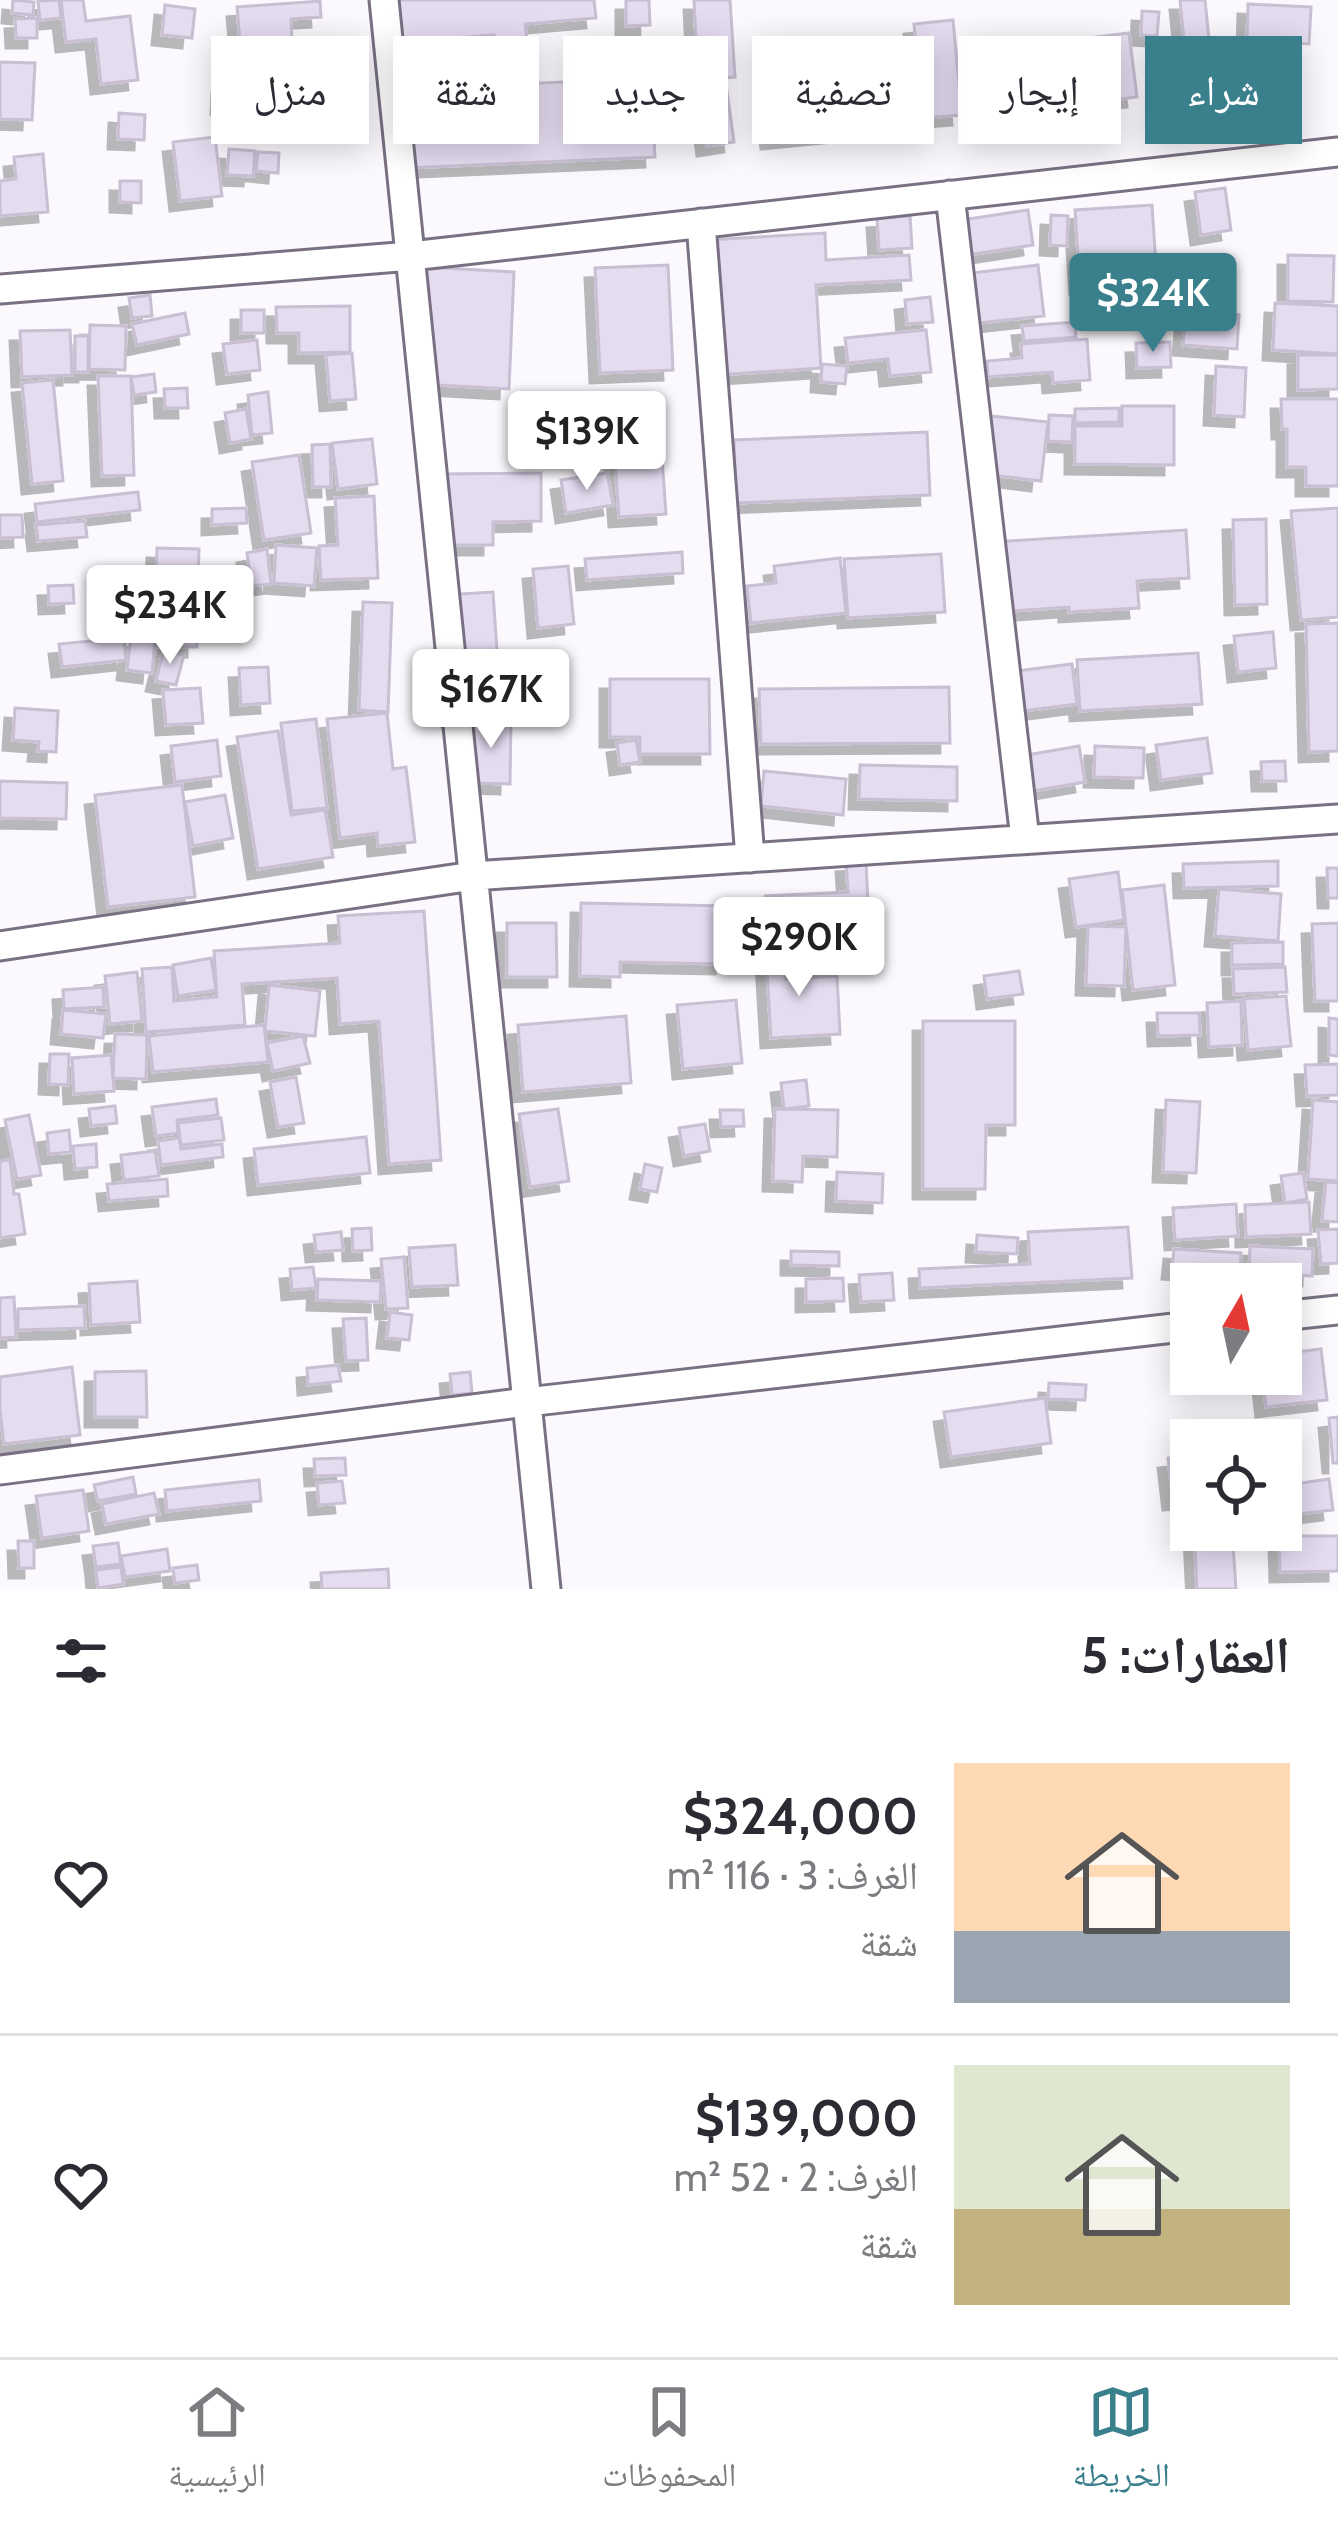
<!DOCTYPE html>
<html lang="ar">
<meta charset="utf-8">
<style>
:root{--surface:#fff;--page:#f2f2f3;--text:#2b2b33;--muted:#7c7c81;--line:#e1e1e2;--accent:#397f8c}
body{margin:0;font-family:Cabin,"Noto Naskh Arabic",sans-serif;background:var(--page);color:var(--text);direction:rtl;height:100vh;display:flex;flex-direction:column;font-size:45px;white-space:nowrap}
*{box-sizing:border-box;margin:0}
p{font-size:39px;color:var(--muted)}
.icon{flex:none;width:66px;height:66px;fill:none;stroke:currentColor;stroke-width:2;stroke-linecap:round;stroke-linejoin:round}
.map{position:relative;height:1589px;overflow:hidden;direction:ltr}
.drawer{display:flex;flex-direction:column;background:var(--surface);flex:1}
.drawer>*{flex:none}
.guide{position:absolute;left:36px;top:36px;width:1266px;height:108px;direction:rtl;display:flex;gap:24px}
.needle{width:78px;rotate:9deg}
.tools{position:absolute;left:1170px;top:1263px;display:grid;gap:24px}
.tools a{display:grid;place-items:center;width:132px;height:132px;border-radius:0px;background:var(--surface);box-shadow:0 6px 30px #0003;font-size:60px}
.price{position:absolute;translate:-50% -102px;padding:0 27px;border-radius:12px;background:#fff;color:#222;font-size:39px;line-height:78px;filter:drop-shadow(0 3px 6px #0008)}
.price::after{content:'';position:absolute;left:50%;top:72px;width:36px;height:27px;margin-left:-18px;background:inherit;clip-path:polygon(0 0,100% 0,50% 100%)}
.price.selected{background:var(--accent);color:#fff}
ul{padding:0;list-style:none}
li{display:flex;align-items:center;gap:36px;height:300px;padding:0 48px}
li+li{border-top:3px solid var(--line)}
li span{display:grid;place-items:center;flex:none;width:336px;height:240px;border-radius:0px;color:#555}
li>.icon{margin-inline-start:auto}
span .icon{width:144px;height:144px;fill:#fffc;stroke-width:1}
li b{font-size:51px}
h2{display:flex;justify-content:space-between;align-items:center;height:144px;padding:0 48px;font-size:51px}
.chip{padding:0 42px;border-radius:0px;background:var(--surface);box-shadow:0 6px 30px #0003;font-size:42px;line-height:108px}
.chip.selected{background:var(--accent);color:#fff}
.dock{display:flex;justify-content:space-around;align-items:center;height:168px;border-top:3px solid var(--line);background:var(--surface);font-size:33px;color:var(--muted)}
.dock a{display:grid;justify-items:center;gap:6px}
.dock .selected{color:var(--accent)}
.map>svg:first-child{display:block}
</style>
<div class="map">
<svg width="1338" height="1589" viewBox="0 0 1338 1589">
<defs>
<filter id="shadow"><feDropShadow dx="-10" dy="10" stdDeviation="0" flood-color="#0004"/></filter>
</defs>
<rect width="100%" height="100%" fill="#fbf9fd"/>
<path fill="#e5dcf0" stroke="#c8bfd3" stroke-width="3" filter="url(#shadow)" d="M13,0l21,2 -1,13 -21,-2z
M59,0l2,18 -21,2 -2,-19z
M61,0h22l3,21 44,-5 8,64 -37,4 -5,-45 -30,3z
M394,0h200l2,18 -71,6 2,16 -33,3v-8l-96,8z
M626,0h23l1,25 -24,1z
M694,0h36l5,77 -37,3z
M1180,0h25l5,49 -25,2z
M320,1l1,16 -30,2 1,19 -52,4 -3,-35z
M1248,4l63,3 -2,37 -62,-3z
M165,5l30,4 -3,29 -30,-3z
M1142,11l17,1 -2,24 -16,-1z
M37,18v20h-21l-1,-19z
M953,20l9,95 -39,3 -9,-94z
M1129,33l8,64 -81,10 -8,-64z
M0,62l35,1 -3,57 -32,-1z
M324,78l2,20 -41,5 -3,-21z
M651,78l4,79 -249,11 -3,-70 48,-3v-8z
M222,82l55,3 -1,22 -55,-3z
M726,84l8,58 -27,4 -8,-59z
M890,86l4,41 -123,12 -4,-41z
M224,108l58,3 -1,18 -58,-2z
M119,113l26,2 -1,25 -26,-1z
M215,137l7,59 -42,5 -7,-59z
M229,149l26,2 -2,25 -26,-1z
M258,152l21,1 -1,20 -22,-2z
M43,154l5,58 -48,4v-35l16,-2 -2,-22z
M120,181h21v22l-21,-1z
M1225,188l6,42 -30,5 -6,-43z
M1152,205l5,75 -77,5 -5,-75z
M1028,210l5,35 -65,10 -6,-35z
M1051,215l17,1 -1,30 -17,-1z
M910,216l2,32 -33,2 -2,-32z
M825,233l1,27 83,-5 2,25 -95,5 5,83 -103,7 -9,-135z
M1288,255l46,1 -1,46 -45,-1z
M668,265l5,105 -73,3 -5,-105z
M1038,265l6,51 -66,7 -6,-50z
M425,267l89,5 -5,117 -89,-5z
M1132,286l21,2 -4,28 -21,-2z
M150,295l2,21 -20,2 -3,-20z
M930,297l3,25 -26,2 -2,-24z
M1275,303l63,3v48l-65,-4z
M350,306v46l-51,1v-20h-22l-1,-26z
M241,310h23v23h-23z
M1186,311l53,4 -2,34 -54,-4z
M185,313l4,21 -52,11 -5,-21z
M1075,322l1,15 -52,4 -2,-15z
M90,325l36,1 -1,44 -36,-1z
M70,330l2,45 -50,2 -2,-46z
M926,330l5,42 -41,4 -2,-17 -40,4 -3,-25z
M75,336h13v36h-13z
M1087,339l3,41 -37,3 -1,-11 -64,5 -1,-16 35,-3 -1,-14z
M257,340l3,30 -33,4 -4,-30z
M1170,342l1,25 -34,1 -1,-25z
M352,353l4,46 -26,2 -4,-46z
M1298,355h40v34l-40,1z
M822,364l25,2 -2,18 -24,-2z
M1216,366l30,2 -2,49 -30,-2z
M154,374l2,18 -22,3 -3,-18z
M98,376h33l3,99 -32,1z
M53,380l10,101 -31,3 -10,-101z
M187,388l1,20h-23l-1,-19z
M268,392l4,41 -20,2 -4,-40z
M1281,399h57v87h-32v-19h-19v-38h-5z
M1122,406h52v59l-99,-1v-38h47z
M1119,408v14l-44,1v-14z
M246,409l5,30 -21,4 -5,-30z
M1049,415l24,1 -1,26 -24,-1z
M991,416l57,6 -7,59 -57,-7z
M927,432l3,63 -194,8 -2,-63z
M372,439l5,45 -39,5 -6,-46z
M330,444l1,43h-18l-1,-42z
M299,455l12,78 -47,7 -12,-78z
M662,458l4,56 -47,3 -4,-56z
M541,473v48l-48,1v23h-53l-1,-71z
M607,473l6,32 -47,8 -5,-33z
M138,492l2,18 -103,12 -2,-18z
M374,496l4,82 -57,2 -2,-34 19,-1 -3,-47z
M246,508l1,15 -35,2v-16z
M1338,508v109l-37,3 -10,-109z
M0,515h22l1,22 -23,1z
M1266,519l1,85 -32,1 -2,-85z
M85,521l2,16 -49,4 -2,-16z
M1186,530l3,48 -52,3 2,27 -70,4v-5l-72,5 -5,-70z
M276,545l41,3 -3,38 -40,-3z
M157,548l42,1 -1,34 -42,-1z
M267,549l4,35 -19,2 -5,-33z
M682,552l1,21 -96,7 -2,-21z
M941,554l4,58 -97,6 -4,-59z
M840,558l6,55 -95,10 -4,-37 29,-3 -2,-17z
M568,566l6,58 -36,4 -5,-59z
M73,585l1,18 -25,1 -1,-18z
M493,592l5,74h5l3,49 -54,2 -7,-122z
M363,602l29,1 -4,109 -29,-2z
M197,623v24h-39v-23z
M1338,623v128l-29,1 -3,-128z
M1273,632l3,36 -38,4 -4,-36z
M131,637l24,3 -3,33 -25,-3z
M124,638l2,22 -64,7 -3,-23z
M164,649l20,6 -8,30 -20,-4z
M1198,653l4,51 -122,7 -3,-51z
M1072,664l5,40 -55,7 -5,-40z
M268,667l2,36 -29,2 -2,-37z
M610,679h99l1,75h-70v-17h-30z
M949,687l1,56 -189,1 -2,-55z
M200,688l3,35 -37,2 -3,-35z
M15,708l43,3 -2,41 -18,-1 1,-9 -26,-2z
M387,713l6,56 13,-2 9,75 -37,4 -1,-13 -37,5 -13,-119z
M316,719l11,89 -35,3 -11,-88z
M472,719h39l-1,65 -39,-1z
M278,731l13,84 34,-5 8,47 -75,12 -21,-132z
M1207,738l5,35 -51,7 -5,-35z
M217,740l4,36 -46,6 -4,-36z
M636,740l4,22 -20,3 -3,-22z
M1079,746l6,36 -52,9 -6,-36z
M1095,746l49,2 -1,30 -49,-1z
M1285,761l1,20h-24l-1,-19z
M860,765l97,2v34l-98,-2z
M764,771l82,8 -3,36 -82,-9z
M0,781l67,2 -1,36 -66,-1z
M182,785l13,112 -87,10 -13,-112z
M225,795l8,43 -40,8 -8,-44z
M866,861l2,43 -37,2 3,66 -44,2 -4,-62 -21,1v-17l83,-4 -2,-30z
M1278,861v25l-94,2 -1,-24z
M1327,868h11v30h-10z
M1118,872l6,48 -48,7 -7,-48z
M1164,885l11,100 -42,5 -11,-100z
M1219,889l62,5 -3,47 -63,-5z
M581,903l145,3 -1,58 -105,-2v15l-40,-1z
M424,911l17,249 -52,4 -10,-143 -39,3 -3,-46 -95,6 3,41 -99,7 -4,-63 30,-2 2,34 43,-4 -3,-46 126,-8 -2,-27z
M765,914h18l1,20h-19z
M507,923h49l1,54h-50z
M1338,923v78h-23l-3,-77z
M1088,926l38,1 -2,59 -38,-1z
M784,937l2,42 51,-3 3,58 -69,4 -6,-100z
M1283,942v22l-51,1v-22z
M211,958l5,32 -38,6 -5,-31z
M1285,967l2,25 -53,2 -1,-25z
M1019,971l4,23 -36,5 -3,-23z
M137,972l5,49 -32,3 -5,-48z
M269,985l51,6 -5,45 -50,-5z
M103,987l1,20 -40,2 -1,-19z
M1286,996l5,50 -43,4 -4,-51z
M736,1000l6,63 -59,6 -6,-64z
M1241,1001l1,44 -33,2 -2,-44z
M63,1010l43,4 -3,24 -42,-4z
M1157,1013h42l1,22 -42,1z
M626,1016l5,67 -108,9 -5,-67z
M1329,1018l9,1v37l-9,-1z
M923,1021h92v104h-29l-1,64h-62z
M264,1025l4,37 -115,10 -4,-36z
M115,1034l32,1 -1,44 -33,-1z
M303,1036l7,27 -37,8 -6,-28z
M50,1054h19l-1,31 -19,-1z
M111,1055l3,36 -40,3 -2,-36z
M1338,1064v31l-31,1 -2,-31z
M296,1077l8,46 -26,4 -8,-45z
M806,1080l3,26 -25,3 -3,-26z
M216,1099l2,16 -41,5 1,13 -22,3 -4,-29z
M1166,1100l34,2 -4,71 -33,-1z
M1313,1100l25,2v79l-30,-2z
M115,1106l2,17 -26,3 -2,-17z
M558,1109l11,72 -39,6 -11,-73z
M775,1109l63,1 -1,47 -34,-1 -1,26 -29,-1z
M720,1110h23l1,16 -23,1z
M29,1115l12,60 -24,4 -12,-59z
M221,1118l3,22 -43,5 -3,-22z
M705,1124l5,27 -26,5 -5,-28z
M69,1130l2,22 -22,2 -2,-21z
M366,1137l4,36 -112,12 -4,-36z
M179,1138l2,11 41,-5 1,13 -62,8 -3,-24z
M96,1144l1,23 -22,2 -2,-23z
M155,1151l4,25 -35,4 -3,-25z
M10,1160l4,34h5l6,40 -25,4v-77z
M645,1164l17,4 -5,24 -17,-3z
M837,1172l46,2 -1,29 -46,-2z
M1303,1173l4,26 -22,4 -4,-27z
M167,1179l1,17 -59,5 -2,-17z
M1326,1182l12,1v39l-16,-1z
M1309,1202l2,32 -65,3 -1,-32z
M1236,1204l2,32 -63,4 -2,-32z
M1128,1227l4,51 -212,10 -1,-19 111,-5 -2,-32z
M371,1228l1,22 -19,1 -1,-22z
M1338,1229v34l-17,1 -3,-34z
M341,1232l2,18 -27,2 -2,-17z
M977,1235l41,3 -1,16 -41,-2z
M455,1245l3,40 -46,2 -3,-39z
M1250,1246l63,3 -1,27 -63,-3z
M1174,1249l67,4 -1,20 -68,-4z
M791,1251l48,1v14l-48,-1z
M404,1257l4,51 -22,1 -5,-50z
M313,1267l3,21 -24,2 -2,-21z
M892,1273l2,27 -33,2 -2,-27z
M843,1278l1,23 -38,1v-23z
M318,1279l63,2 -1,21 -63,-2z
M137,1281l3,41 -49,3 -2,-41z
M14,1297l2,40 -16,1v-40z
M84,1306l1,22 -67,2v-21z
M390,1312l22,3 -3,25 -22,-2z
M366,1318l2,42 -22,1 -3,-42z
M1321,1349l6,51 -61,7 -4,-33h19v-20z
M338,1365l3,16 -33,4 -1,-17z
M72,1367l8,68 -76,9 -4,-33v-34z
M146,1371l1,46h-52v-45z
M470,1372l2,21 -20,2 -2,-21z
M1049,1383l37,2 -1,15 -37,-1z
M1045,1398l6,45 -100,14 -7,-45z
M1338,1417v46h-5l-4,-45z
M1281,1444h18v35l-18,-1z
M1179,1457l5,42 -11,1 -5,-42z
M345,1458l1,17 -31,1 -1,-17z
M133,1477l3,17 -38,7 -4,-16z
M1329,1479l4,31 -52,6v-30z
M259,1480l2,21 -94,10 -2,-21z
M342,1481l3,22 -26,2 -2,-22z
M83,1490l6,41 -47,7 -6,-42z
M154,1493l5,21 -53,10 -4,-20z
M1194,1530h38l4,59h-39z
M1279,1536h59v35l-58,1z
M18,1541h16v27h-15z
M118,1543l3,21 -25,3 -3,-21z
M167,1549l3,22 -45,6 -4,-21z
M197,1565l2,15 -24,3 -2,-15z
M121,1567l2,17 -25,4 -2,-18z
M388,1569l1,20h-67l-1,-16z"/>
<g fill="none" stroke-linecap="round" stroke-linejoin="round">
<g stroke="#797183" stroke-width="33">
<path id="street" d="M384,0l162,1589
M950,195l75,644
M701,223l49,635
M0,289l411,-33 927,-104
M0,946l473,-70 865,-57
M1281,1316l57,-6
M0,1470l527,-68 664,-76"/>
</g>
<use href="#street" stroke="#fff" stroke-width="27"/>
</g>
</svg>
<div class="tools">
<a><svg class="needle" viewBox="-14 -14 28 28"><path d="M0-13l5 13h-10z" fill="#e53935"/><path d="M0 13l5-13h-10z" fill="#7c7c81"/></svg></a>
<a><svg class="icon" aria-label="locate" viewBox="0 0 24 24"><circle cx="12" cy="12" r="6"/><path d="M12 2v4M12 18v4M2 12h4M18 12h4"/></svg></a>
</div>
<b class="price selected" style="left:1153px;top:355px">$324K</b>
<b class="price" style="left:587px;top:493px">$139K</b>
<b class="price" style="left:170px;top:667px">$234K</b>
<b class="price" style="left:491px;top:751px">$167K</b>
<b class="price" style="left:799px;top:999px">$290K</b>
<div class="guide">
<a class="chip selected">شراء</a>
<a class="chip">إيجار</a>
<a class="chip">تصفية</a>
<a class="chip">جديد</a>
<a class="chip">شقة</a>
<a class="chip">منزل</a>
</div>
</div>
<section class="drawer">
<h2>العقارات: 5<svg class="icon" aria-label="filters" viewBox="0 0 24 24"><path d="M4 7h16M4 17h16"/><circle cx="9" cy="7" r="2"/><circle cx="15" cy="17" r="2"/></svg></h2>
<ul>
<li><span style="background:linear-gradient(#ffd9b3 70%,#9aa5b1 0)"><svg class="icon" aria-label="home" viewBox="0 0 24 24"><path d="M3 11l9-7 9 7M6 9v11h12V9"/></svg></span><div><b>$324,000</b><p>الغرف: 3 · 116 m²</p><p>شقة</p></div><svg class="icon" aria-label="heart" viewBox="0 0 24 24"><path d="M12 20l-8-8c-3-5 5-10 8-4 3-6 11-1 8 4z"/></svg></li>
<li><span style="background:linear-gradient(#dfe7d0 60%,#c2b280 0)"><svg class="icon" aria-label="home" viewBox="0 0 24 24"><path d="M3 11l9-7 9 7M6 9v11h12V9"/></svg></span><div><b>$139,000</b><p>الغرف: 2 · 52 m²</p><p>شقة</p></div><svg class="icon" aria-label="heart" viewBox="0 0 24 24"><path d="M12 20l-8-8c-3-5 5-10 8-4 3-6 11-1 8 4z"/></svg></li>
</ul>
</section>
<nav class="dock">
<a class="selected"><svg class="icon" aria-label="map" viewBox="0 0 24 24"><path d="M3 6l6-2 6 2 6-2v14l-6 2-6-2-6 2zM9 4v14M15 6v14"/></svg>الخريطة</a>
<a><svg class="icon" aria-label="saved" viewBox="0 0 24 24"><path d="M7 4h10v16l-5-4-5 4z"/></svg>المحفوظات</a>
<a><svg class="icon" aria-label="home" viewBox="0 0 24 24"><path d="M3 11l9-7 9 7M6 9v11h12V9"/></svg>الرئيسية</a>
</nav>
